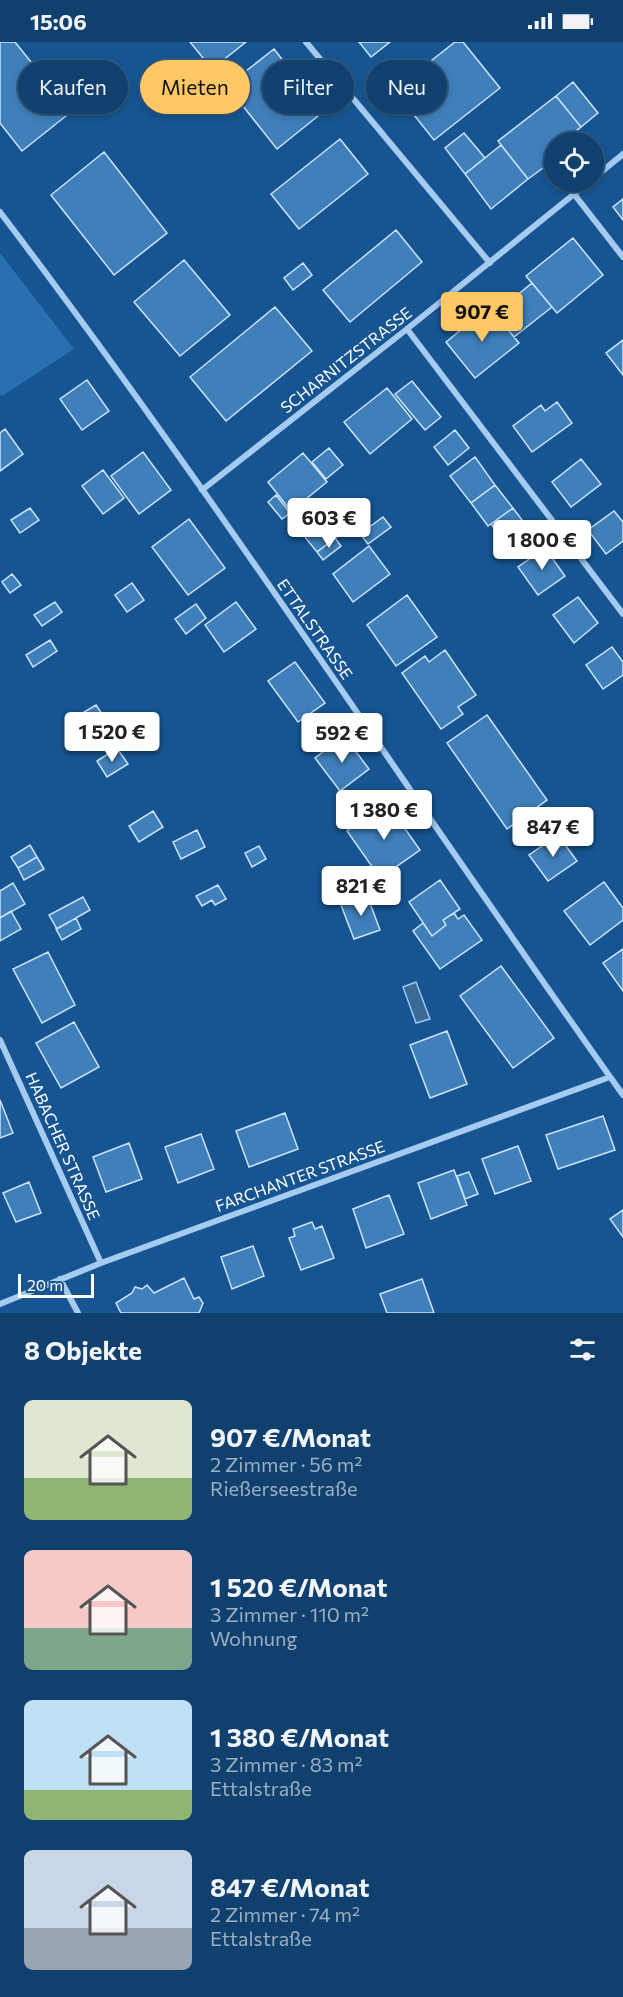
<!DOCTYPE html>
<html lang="de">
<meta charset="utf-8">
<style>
:root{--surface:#10406e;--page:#194773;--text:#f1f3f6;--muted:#9cafc2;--line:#305981;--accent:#ffc865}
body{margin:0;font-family:Commissioner,sans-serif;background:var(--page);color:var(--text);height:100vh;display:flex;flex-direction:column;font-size:22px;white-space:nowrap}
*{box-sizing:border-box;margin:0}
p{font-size:20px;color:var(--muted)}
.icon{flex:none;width:33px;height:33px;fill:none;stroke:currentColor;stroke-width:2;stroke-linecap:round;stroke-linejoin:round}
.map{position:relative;height:1271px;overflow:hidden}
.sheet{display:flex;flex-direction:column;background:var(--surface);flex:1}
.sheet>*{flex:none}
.hud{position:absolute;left:18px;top:18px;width:588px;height:54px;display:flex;gap:12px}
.buttons{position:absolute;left:544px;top:90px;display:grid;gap:12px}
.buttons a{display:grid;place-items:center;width:60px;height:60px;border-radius:50%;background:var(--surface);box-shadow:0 3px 9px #0003,0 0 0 2px var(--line);font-size:30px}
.scale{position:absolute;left:18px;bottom:15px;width:76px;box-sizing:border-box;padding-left:6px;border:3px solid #fff;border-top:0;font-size:16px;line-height:21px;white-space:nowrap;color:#fff;-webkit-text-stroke:4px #165592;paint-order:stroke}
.price{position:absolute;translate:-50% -51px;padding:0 14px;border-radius:6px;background:#fff;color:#222;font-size:20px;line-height:39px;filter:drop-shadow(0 2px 3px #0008)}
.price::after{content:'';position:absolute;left:50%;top:36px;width:18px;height:14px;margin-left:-9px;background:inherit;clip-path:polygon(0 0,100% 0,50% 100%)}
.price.on{background:var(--accent);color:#111}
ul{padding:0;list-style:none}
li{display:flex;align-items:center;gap:18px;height:150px;padding:0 24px}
li span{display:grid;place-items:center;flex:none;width:168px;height:120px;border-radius:9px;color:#555}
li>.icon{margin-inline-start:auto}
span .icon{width:72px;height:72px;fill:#fffc;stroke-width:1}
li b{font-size:26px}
h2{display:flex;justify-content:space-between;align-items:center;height:72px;padding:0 24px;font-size:26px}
.pill{padding:0 21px;border-radius:27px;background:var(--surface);box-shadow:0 3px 9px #0003,0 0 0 2px var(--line);font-size:21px;line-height:54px}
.pill.on{background:var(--accent);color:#111}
.status{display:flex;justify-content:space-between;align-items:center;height:42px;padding:0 30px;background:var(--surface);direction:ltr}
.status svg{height:16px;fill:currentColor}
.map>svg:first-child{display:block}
</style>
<div class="status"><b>15:06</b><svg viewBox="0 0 49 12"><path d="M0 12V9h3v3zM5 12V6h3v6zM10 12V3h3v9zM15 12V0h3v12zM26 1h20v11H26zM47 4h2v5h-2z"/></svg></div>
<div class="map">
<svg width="623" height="1271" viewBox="0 0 623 1271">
<rect width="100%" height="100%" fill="#165592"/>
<path fill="#2970b1" d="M0,211l74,96 -72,47 -2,-2z"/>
<path fill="#3c6995" stroke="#97c8f3" stroke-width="1.5" d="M416,940l14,37 -14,4 -13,-36z"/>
<path fill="#3f7fba" stroke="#cce5fc" stroke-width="1.5" d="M0,0h15l56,70 -49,39 -22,-28z
M190,0h56l-34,27z
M359,0h31l-19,15z
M455,0h8l37,46 -66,52 -40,-50z
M274,7l49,63 -46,37 -50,-63z
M573,40l25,31 -17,14 -25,-31z
M556,54l25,31 -20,15h-6v5l-4,3 4,9 -27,20 -30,-38z
M464,91l21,25 -20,16 -20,-26z
M340,97l28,35 -69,55 -28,-35z
M501,103l27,34 -37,30 -26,-35z
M104,110l63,81 -53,42 -63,-80z
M623,157v21l-10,-13z
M396,188l26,32 -72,60 -27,-32z
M573,196l30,37 -46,38 -31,-37z
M184,218l46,55 -50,41 -46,-54z
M303,221l9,12 -19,15 -9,-12z
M532,241l20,24 -38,30 -19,-24z
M275,265l37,44 -86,70 -36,-44z
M489,265l30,36 -44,35 -29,-36z
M623,298v35l-17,-22z
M87,338l22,31 -27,19 -22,-31z
M412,339l29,36 -16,13 -30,-36z
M387,346l25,31 -42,35 -26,-32z
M557,360l15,21 -40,29 -19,-26 28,-21 4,6z
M5,387l18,25 -23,17v-38z
M455,388l14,18 -21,17 -14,-18z
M329,406l14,17 -17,14 -14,-17z
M143,410l28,38 -32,24 -28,-38z
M303,411l24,29 -36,29 -23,-29z
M475,415l20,28 -24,18 -21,-27z
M581,417l20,25 -30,23 -19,-25z
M103,428l21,28 -21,16 -21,-28z
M495,443l18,23 -25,18 -17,-23z
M276,453l14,18 -8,6 -14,-17z
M336,462l17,21 -36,27 -17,-21z
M30,466l9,12 -19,13 -9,-13z
M513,466l18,24 -22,17 -18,-25z
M614,469l9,11v19l-17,13 -18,-24z
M383,475l8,10 -23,17 -8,-10z
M189,477l36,49 -37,27 -36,-48z
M335,496l6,8 -18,14 -6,-8z
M369,504l21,28 -37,28 -20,-28z
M545,506l20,28 -27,19 -20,-28z
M12,532l9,11 -11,8 -8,-11z
M132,541l12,17 -17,12 -12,-17z
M407,553l30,42 -41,29 -29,-41z
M578,555l20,26 -24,20 -21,-28z
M55,560l7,10 -20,14 -8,-11z
M236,560l20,27 -32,23 -19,-27z
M196,562l10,14 -20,16 -11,-15z
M50,598l7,11 -24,16 -7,-12z
M612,605l11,15v13l-20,14 -17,-24z
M445,608l31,45 -18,12 5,7 -22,15 -39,-56 23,-17 4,6z
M295,620l30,41 -27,19 -30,-41z
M96,663l8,12 -22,14 -8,-13z
M487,673l60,85 -40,29 -60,-86z
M344,694l25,33 -29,22 -25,-33z
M117,706l11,16 -21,13 -10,-16z
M387,761l33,47 -40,28 -33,-47z
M153,769l10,16 -24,15 -10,-16z
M197,788l8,17 -24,12 -8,-17z
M558,793l19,26 -29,20 -19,-26z
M30,803l7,12 -19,11 -7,-11z
M259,804l7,13 -14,8 -7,-14z
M37,815l7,12 -20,11 -6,-12z
M440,838l20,29 -17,11 3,5 -14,11 -23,-34z
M604,840l19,26v12l-33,25 -26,-34z
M13,841l12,21 -25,14v-27z
M218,843l8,14 -11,6 -3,-5 -10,6 -6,-10z
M367,853l13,35 -26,9 -13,-34z
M83,855l7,13 -33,19 -8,-14z
M11,869l10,18 -21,12v-23z
M454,871l4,6 6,-4 18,25 -42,29 -27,-38 10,-8 9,13 14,-11 -3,-5z
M76,876l5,11 -19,11 -6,-11z
M623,907v42l-20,-28z
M48,910l27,53 -33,18 -29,-54z
M501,924l53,72 -41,30 -53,-72z
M74,980l25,45 -38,21 -25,-45z
M447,989l20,53 -37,14 -20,-53z
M0,1058l13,33 -13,5z
M285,1071l13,36 -49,18 -13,-36z
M603,1074l12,34 -57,19 -12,-34z
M201,1092l13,35 -36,14 -13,-36z
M129,1101l13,36 -36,13 -13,-35z
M518,1104l13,35 -36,13 -13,-35z
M454,1128l13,35 -36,14 -13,-36z
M469,1130l9,22 -13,5 -8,-23z
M29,1140l12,31 -25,9 -13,-29z
M389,1153l15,39 -38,14 -13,-39z
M623,1168v27l-13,-18z
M312,1180l3,7 7,-3 12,32 -33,12 -12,-32 6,-2 -2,-7z
M253,1204l11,30 -32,13 -11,-32z
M184,1236l10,21 5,-2 4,6 -4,10h-78l-5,-10 16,-10 3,-6 7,2 5,-4 7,8z
M422,1237l12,34h-47l-7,-19z"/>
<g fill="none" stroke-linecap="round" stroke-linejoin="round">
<path stroke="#a5ccf0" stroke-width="6" d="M306,0l184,221
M594,136l29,-24
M574,152l49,63
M0,170c218,287 414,590 623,883
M407,287l216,285
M202,448l205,-161 182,-147
M0,998l101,223
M60,1237l18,34
M0,1262l101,-41 509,-186"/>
</g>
<g text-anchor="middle" stroke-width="5" stroke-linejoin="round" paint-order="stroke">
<g font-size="16" fill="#fff" stroke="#165592">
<text transform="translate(346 318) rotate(-38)" y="6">SCHARNITZSTRASSE</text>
<text transform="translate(315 587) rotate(55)" y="6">ETTALSTRASSE</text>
<text transform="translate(63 1104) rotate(66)" y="6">HABACHER STRASSE</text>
<text transform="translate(300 1134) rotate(-20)" y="6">FARCHANTER STRASSE</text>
</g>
</g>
</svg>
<div class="buttons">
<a><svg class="icon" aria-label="locate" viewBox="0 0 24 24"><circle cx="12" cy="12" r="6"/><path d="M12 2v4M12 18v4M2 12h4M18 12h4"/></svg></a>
</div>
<div class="scale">20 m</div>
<b class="price on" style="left:482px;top:301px">907 €</b>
<b class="price" style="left:329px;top:507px">603 €</b>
<b class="price" style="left:542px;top:529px">1 800 €</b>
<b class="price" style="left:112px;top:721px">1 520 €</b>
<b class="price" style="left:342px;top:722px">592 €</b>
<b class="price" style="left:384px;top:799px">1 380 €</b>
<b class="price" style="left:553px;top:816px">847 €</b>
<b class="price" style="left:361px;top:875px">821 €</b>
<div class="hud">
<a class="pill">Kaufen</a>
<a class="pill on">Mieten</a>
<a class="pill">Filter</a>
<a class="pill">Neu</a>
</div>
</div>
<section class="sheet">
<h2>8 Objekte<svg class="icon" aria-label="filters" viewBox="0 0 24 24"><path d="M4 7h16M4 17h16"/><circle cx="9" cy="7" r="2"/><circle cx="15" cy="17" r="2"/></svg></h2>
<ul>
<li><span style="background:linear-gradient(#dfe7d0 65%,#8fb573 0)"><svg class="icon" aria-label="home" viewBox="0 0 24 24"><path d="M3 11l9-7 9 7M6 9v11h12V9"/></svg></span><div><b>907 €/Monat</b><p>2 Zimmer · 56 m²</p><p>Rießerseestraße</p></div></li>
<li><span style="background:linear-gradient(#f6c9c9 65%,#7fa58c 0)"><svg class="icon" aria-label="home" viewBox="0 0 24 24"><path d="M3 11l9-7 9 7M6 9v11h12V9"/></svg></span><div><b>1 520 €/Monat</b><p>3 Zimmer · 110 m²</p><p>Wohnung</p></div></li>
<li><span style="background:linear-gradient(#bfe0f5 75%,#8fb573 0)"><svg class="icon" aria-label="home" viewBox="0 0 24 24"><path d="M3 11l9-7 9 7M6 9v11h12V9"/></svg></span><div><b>1 380 €/Monat</b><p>3 Zimmer · 83 m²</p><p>Ettalstraße</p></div></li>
<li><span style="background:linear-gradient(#c9d6e8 65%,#9aa5b1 0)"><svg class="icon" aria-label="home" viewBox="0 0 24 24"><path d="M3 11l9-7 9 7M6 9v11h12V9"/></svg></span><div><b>847 €/Monat</b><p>2 Zimmer · 74 m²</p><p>Ettalstraße</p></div></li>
</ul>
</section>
